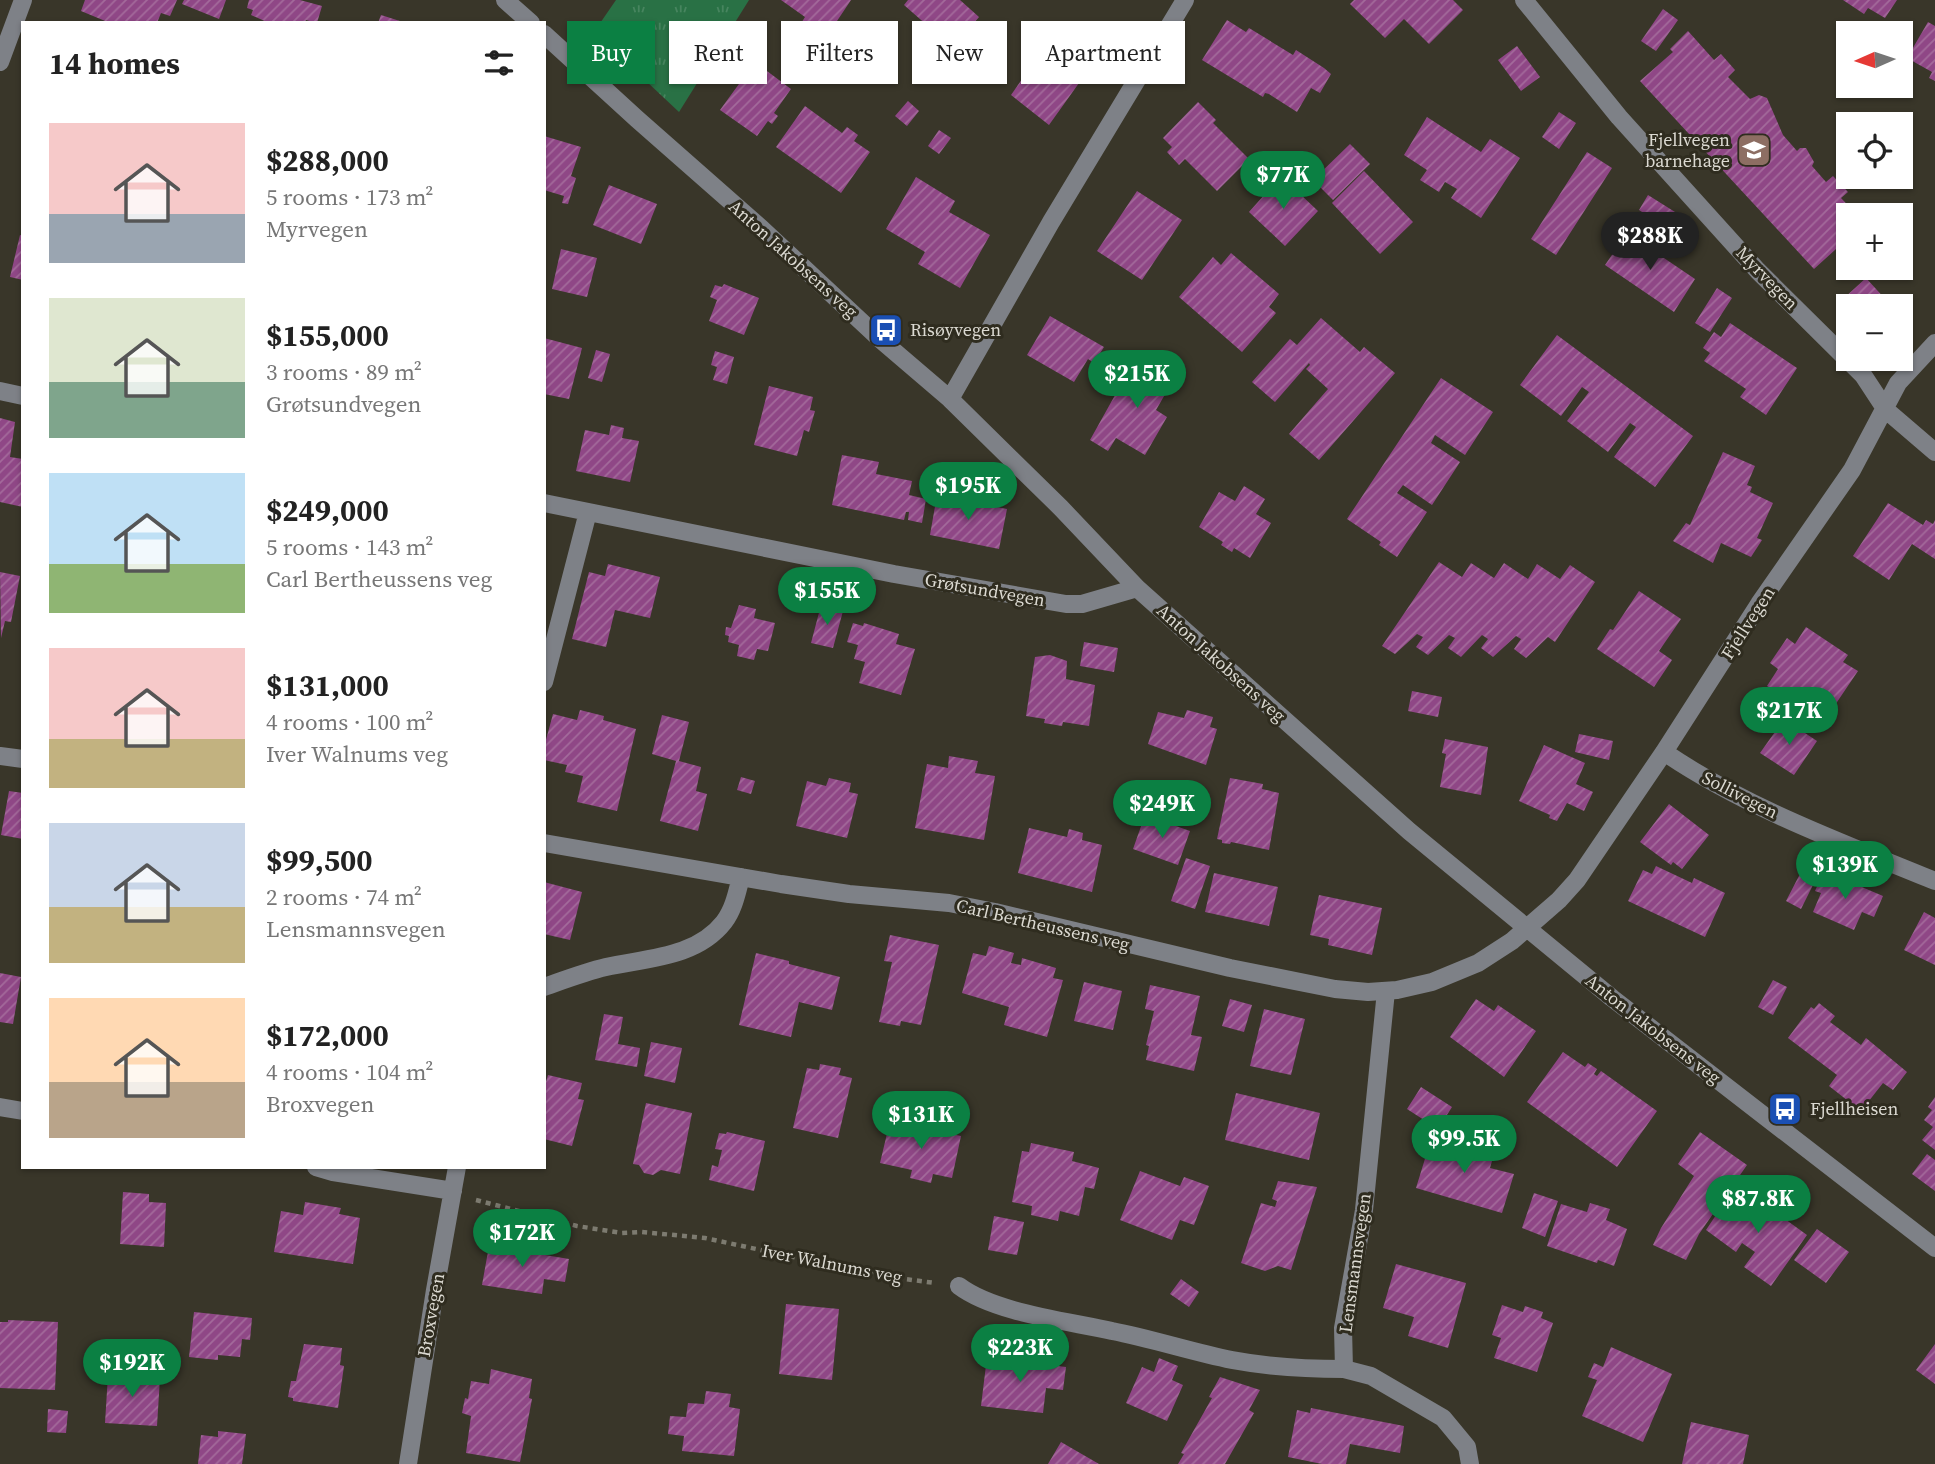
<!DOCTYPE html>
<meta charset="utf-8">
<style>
:root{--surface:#fff;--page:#f2f2f2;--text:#222;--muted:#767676;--accent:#0b8043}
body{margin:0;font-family:"Source Serif 4",serif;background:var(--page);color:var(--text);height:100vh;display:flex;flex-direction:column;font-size:26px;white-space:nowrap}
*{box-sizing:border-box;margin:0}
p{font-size:23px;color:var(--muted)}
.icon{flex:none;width:38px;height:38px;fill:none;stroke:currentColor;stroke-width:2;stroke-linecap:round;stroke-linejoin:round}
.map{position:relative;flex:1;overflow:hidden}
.drawer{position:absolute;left:21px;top:21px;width:525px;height:1148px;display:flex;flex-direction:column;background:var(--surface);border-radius:0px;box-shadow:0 2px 5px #0004}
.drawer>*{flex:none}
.guide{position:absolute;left:567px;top:21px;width:665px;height:63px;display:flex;gap:14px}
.needle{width:46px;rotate:267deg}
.controls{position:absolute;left:1836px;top:21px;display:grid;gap:14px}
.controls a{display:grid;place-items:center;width:77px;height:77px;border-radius:0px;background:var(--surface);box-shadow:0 2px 5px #0004;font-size:35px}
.price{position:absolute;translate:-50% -60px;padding:0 16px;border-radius:24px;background:var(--accent);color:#fff;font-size:23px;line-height:46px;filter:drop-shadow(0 2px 4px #0008)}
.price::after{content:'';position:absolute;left:50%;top:42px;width:21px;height:16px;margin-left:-10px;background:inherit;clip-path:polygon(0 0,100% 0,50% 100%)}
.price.selected{background:#222;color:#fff}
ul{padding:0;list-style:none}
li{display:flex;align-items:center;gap:21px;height:175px;padding:0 28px}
li span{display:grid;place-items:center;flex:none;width:196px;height:140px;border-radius:0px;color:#555}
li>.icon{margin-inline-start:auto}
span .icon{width:84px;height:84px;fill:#fffc;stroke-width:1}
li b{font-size:30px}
h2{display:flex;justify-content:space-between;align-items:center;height:84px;padding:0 28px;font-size:30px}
.chip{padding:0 24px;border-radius:0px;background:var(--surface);box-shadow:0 2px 5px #0004;font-size:24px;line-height:63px}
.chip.selected{background:var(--accent);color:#fff}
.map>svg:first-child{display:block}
</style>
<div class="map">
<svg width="1935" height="1464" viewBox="0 0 1935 1464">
<defs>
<pattern id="grass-tufts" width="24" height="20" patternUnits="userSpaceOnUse" patternTransform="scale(1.75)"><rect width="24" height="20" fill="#297145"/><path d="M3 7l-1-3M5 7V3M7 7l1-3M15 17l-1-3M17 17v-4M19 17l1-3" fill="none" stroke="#47855f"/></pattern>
<pattern id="building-hatch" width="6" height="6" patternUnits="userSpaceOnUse" patternTransform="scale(1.75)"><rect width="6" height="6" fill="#8f4786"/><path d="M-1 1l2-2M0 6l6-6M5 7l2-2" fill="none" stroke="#a36a9b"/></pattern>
</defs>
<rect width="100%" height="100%" fill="#393629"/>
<path fill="url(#grass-tufts)" d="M616,0h133l-70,112 -85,-80z"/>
<path fill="url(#building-hatch)" d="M85,0h92l-7,16 -9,-3 -4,10h-47l-29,-12z
M184,0h42l-7,19 -37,-15z
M249,0h51l22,6 -5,17 -11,-3 -1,3h-36l-18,-8 2,-5 -6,-2z
M781,0h70l-18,27 8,4 -15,23 -31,-21 10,-16z
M908,0h52l19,17 -7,8 13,10 -23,26 -27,-24 2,-3 -33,-29z
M1354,0h99l10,10 -34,34 -25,-25 -19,19 -35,-34z
M1843,0h54l-12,18 -17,-10 -4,6z
M1663,9l15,11 -22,31 -15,-10z
M381,15l22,7v1h-25z
M1227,20l19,12 3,-4 44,27 3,-5 28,18 7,6 -11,19 -9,-5 -14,24 -28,-18 -4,-1 -2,4 -61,-37z
M1928,22l7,4v55l-6,-3 3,-6 -25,-14z
M1688,31l26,29 7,-6 14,16 -7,7 22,22 9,-4 8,3 16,37 14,16 3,-3h6l8,14 -2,4 14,16 7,-6 15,16 -7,6 16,17h-9v27l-2,-2 -32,29 -174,-188 33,-29 -3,-3z
M1517,46l23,31 -19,14 -23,-31z
M1039,55l40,28 -30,42 -38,-30z
M755,62l36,27 -17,24 4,3 -6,8 -4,-3 -11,15 -37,-26z
M908,101l11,10 -12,15 -12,-10z
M1198,102l18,18 -3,3 36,36 -32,32 -32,-32 -6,6 -12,-13 5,-5 -9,-9z
M805,106l37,27 5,-6 11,8 -4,6 16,11 -29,41 -65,-46z
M1559,112l17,11 -17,26 -17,-12z
M1427,117l54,35 9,-13 30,19 -39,60 -30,-20 6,-9 -12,-7 -6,10 -19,-12 7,-10 -23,-15z
M939,130l12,8 -12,16 -11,-8z
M544,136l37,11 -10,29 5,2 -8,26 -6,-1 2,-7 -20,-6z
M1350,144l20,20 -37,36 -20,-20z
M1587,152l25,16 -56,87 -25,-16z
M1364,171l49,51 -33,32 -48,-51z
M1281,176l37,35 -33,35 -36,-34z
M916,177l39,24 -6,11 41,23 -30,53 -42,-24 7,-12 -39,-23z
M609,185l48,19 -16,40 -48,-19z
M1137,191l45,29 -40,60 -45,-29z
M1648,195l27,17 -10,15 -26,-17z
M1627,233l68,46 -21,33 -69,-47z
M20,235l3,1v44l-13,-3z
M561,249l36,9 -10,39 -35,-8z
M1231,253l48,41 -10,13 7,6 -34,39 -63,-55 34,-40 8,8z
M1866,278l21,23 -6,5h-31l-7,-7z
M724,284l35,14 -15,37 -35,-14 8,-21 -7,-3 5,-12 7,2z
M1717,288l15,10 -22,34 -15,-9z
M1050,316l54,31 -10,16 -6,-4 -14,23 -47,-27z
M1321,318l39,34 4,-5 31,26 -76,87 -30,-26 39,-45 -22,-20 4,-4 -1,-2 -34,39 -23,-20 38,-43 7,6z
M1730,323l67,45 -31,47 -26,-18 6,-8 -42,-28 6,-8 -7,-5 11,-16 7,5z
M1557,335l136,101 -38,51 -41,-30 22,-30 -6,-4 -22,29 -41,-31 22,-29 -7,-5 -21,29 -41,-31z
M544,338l38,10 -13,51 -25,-5z
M596,350l14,4 -8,28 -14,-4z
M715,351l19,6 -7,27 -14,-4 4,-13 -6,-2z
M1152,357l26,15 -22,38 11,7 -22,38 -29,-17 -8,13 -18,-11 29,-52 3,-2 5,3 5,-9 7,4 3,-5 -2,-1z
M1441,378l52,34 -28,43 -30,-20 -4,8 29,19 -28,43 -29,-20 -6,8 30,19 -30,45 -18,-12 2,-3 -34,-23z
M769,386l44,11 -3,13 5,1 -6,21 -5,-2 -7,26 -43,-11z
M0,418l15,4 -5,35 13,2v48l-23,-5z
M611,425l13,3 -2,10 17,3 -9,41 -54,-11 9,-41 24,5z
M1723,452l32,14 -8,19 5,2 -2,5 23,11 -16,35 5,2 -11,17 -30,-14 -8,20 -40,-22 13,-18 4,2z
M842,455l37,7 -3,12 36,7 -3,14 17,4 -4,24 -14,-3 1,-8h-3l-2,8 -72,-15z
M1244,486l21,13 -9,15 15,9 -21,35 -16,-10 -2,4 -11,-7 2,-3 -24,-15 20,-35 16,9z
M937,495l28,8 1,-2 41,8 -8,40 -69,-14z
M1888,503l35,22 3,-5 7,4 2,-4v39l-23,-15 -23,36 -36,-24z
M1439,562l23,15 9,-14 23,15 10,-15 24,16 9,-15 23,15 10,-14 25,17 -40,60 -7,-5 -22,21 -12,-9 7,-10 -5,-3 -23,21 -12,-9 7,-9 -6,-4 -21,22 -13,-9 7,-10 -6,-3 -21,20 -12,-8 7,-10 -6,-3 -22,20 -13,-8z
M608,564l52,13 -10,41 -35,-8 -9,37 -34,-8 17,-67 16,4z
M0,572l20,4 -9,46 -6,-1 -4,17z
M1639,591l42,28 -22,32 13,9 -18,27 -57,-38 13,-20 3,1z
M739,605l17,4 -2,9 21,5 -7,28 -11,-2 -3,11 -17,-4 2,-11 -11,-3 1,-6 -4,-1 1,-8 5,1z
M821,605l22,6 -10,37 -22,-5z
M853,623l10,3 1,-3 35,11 -3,10 19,5 -14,46 -42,-12 6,-21 -11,-3 4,-14 -11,-3z
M1806,627l42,28 -5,7 15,9 -23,34 -15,-10 -12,19 -41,-28 11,-17 -8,-6 17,-25 8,6z
M1084,642l34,6 -4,24 -34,-6z
M1050,655l17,6 -1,18 29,6 -6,41 -26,-4 -1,4 -18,-3 1,-4 -19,-3 9,-59z
M1412,691l30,6 -4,20 -30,-6z
M580,710l24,6 -1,4 33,9 -19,82 -40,-9 6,-26 -18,-4 2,-7 -23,-5v-13l9,-33 24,6z
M1187,710l26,7 -3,10 7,2 -11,36 -58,-21 10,-32 26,6z
M662,715l27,7 -10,39 22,6 -5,24 11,3 -9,37 -38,-10 16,-60 -24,-7z
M1784,719l33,22 -23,34 -34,-22z
M1579,734l34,7 -4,19 -34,-8z
M1445,739l43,8 -7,48 -41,-8 6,-33 -4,-1z
M1544,745l41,18 -9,21 17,8 -9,19 -17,-8 -10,18 -8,-3 1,-3 -31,-14z
M949,756l29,5 -3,12 20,3 -11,64 -69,-12 12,-64 21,4z
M741,777l14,4 -4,13 -14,-4z
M829,778l22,5 -2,9 9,2 -11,44 -51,-12 11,-45 19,5z
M1230,778l33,6 -1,5 17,4 -10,57 -38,-8 -1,2 -8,-1v-3l-5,-1z
M9,791l14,2v46l-22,-4z
M1669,804l40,31 -27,34 -9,-7 -2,3 -31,-23z
M1145,815l45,16 -12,34 -45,-16z
M1029,828l38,9 2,-8 14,4 -1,7 20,5 -10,47 -74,-19z
M1186,858l24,8 -15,43 -24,-8z
M1656,866l36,17 2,-5 31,15 -20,44 -77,-36 15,-31 9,4z
M1824,871l59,25 -9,21 -12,-5 -8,18 -41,-18 8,-19 -6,-2z
M1801,872l15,7 -15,30 -15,-8z
M1214,873l64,14 -9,39 -64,-14z
M544,882l38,10 -12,48 -26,-6z
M1319,895l63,13 -10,47 -44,-10 1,-6 -19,-4z
M1924,912l11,6v47l-31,-15z
M890,935l49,10 -18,80 -20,-4 -1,5 -21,-4 13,-60 -8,-1z
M989,946l25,7 -3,10 10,2 1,-7 34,10 -3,10 10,2 -16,57 -43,-12 5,-18 -47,-14 11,-40 13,3z
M756,953l33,8v3l51,13 -8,33 -33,-8 -8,35 -52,-12z
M0,973l21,4 -8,47 -13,-2z
M1773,980l14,7 -14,28 -15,-8z
M1084,982l38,9 -9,39 -39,-9z
M1150,985l50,11 -9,39 11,2 -8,34 -48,-11 3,-14 -3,-1 8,-34 -9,-2z
M1230,999l22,6 -8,27 -22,-6z
M1476,999l18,12 4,-6 38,26 -32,46 -54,-40z
M1819,1003l16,13 -5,6 31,23 5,-7 41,34 -14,18 -10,-7 -22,28 -32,-25 8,-11 -49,-37 23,-31 3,2z
M1264,1009l41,10 -14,56 -41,-9z
M604,1014l19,3 -5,27 22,4 -3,19 -42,-7z
M651,1042l31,6 -7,35 -31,-7z
M1563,1052l22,15 3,-4 9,6 -3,5 3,2 4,-5 56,40 -40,56 -90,-65z
M820,1064l21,4 -2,7 13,3 -14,60 -45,-10 14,-60 12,2z
M548,1075l34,8 -4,16 6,1 -12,46 -28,-7v-51z
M1421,1087l31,20 -14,22 -31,-20z
M1236,1093l84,20 -11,47 -84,-20z
M1935,1097v53l-13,-10 11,-13 -9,-7 8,-10 -4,-3z
M646,1103l46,10 -12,61 -19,-4 -8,5 -9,-2 -5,-8 -6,-1z
M890,1121l71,15 -9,42 -19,-4 -2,9 -21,-5 2,-8 -32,-7z
M727,1132l38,9 -11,50 -45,-11 3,-15 6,2 4,-17 -7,-1 4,-16 7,1z
M1700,1132l47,33 -48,69 -13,26 -33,-15 8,-17 33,-52 -16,-12z
M1432,1136l62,18 -4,14 24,6 -12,39 -86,-25z
M1031,1143l43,9 -2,9 27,7 -5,21 -9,-2 -6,29 -19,-5 -2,10 -27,-6 1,-9 -20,-4 10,-51 7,1z
M1927,1154l8,6v31l-23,-17z
M1140,1171l40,15 4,-9 25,9 -15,39 -14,-5 -8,20 -52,-20z
M1278,1181l39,6 -26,83 -13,-4 -13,5 -24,-8 20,-60 14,4 2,-6 -5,-2z
M1742,1188l65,47 -36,51 -27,-19 11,-15 -13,-9 -6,9 -30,-22 10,-15 5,3z
M123,1192l26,2v8l17,1 -2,44 -44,-3z
M1534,1193l24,8 -13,36 -23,-9z
M305,1202l36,6 -2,6 21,4 -7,46 -79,-12 7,-41 22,4z
M1590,1203l20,6 -4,11 21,9 -13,37 -16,-6 -1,3 -50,-17 14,-42 26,8z
M994,1216l30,6 -7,33 -29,-5z
M1817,1229l32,23 -23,31 -32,-23z
M504,1241l19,3 -2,7 48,8 -4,23 -21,-3 -2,15 -60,-9 7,-39 13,2z
M1396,1264l70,19 -18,65 -40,-12 6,-19 -31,-9z
M1181,1279l18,13 -10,15 -19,-13z
M786,1304l53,5 -7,71 -53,-6z
M1502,1305l21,7 2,-6 18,6 -2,6 12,5 -16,49 -43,-14 7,-20 -9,-3z
M194,1312l58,6 -2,22 -8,-1 -2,18 -22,-2v5l-29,-3z
M8,1320l50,2 -3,68 -55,-2v-66h8z
M304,1344l38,4 -2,17 4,1 -6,42 -45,-7v-3l-5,-1 3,-16h5z
M1935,1344v40l-19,-14z
M1611,1347l61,27 -29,68 -61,-26 15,-36 -9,-3 6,-14 9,4z
M987,1357l79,10 -3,23 -17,-2 -3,25 -62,-7z
M1159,1358l19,8 -6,14 11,5 -16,36 -41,-18 16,-36 12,5z
M118,1367l16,1v9l26,1 -3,48 -52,-3 3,-48 10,1z
M491,1369l41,10 -3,19 3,1 -12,63 -54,-9 5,-37 -9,-3 3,-15 3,1 3,-18 18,3z
M1220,1377l40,13 -11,20 5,3 -29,51h-47l6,-10 -3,-1 31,-55 -3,-1z
M706,1391l25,3 -2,13 11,2 -6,47 -52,-5 2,-15 -16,-2 2,-18 16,1 2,-14 16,1z
M1311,1408l93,18 -4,27 -50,-9 -4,20h-24l-34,-7 9,-47 13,3z
M48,1409l20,2 -2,22 -19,-1z
M1691,1422l58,13 -6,29h-61z
M218,1431l28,3 -4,30h-44l3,-29 17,2z
M1061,1442l38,22h-51z"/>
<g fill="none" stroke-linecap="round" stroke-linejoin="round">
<path stroke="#7d7b70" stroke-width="4.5" stroke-dasharray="5 5" stroke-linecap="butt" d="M476,1200l101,26 45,7 20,-1 63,6 158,34h23l19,7 30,4"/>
<path stroke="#7e8187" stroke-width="18" d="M505,0l26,23
M1524,0l95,117 139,154 105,104 23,35 49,42
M544,34l93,85 125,110 119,111 69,59 111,109 76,80 272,243 203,167 323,250
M0,62l23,-62
M0,391l23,5
M950,399l101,-177 134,-222
M544,503l350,71 172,30h16l55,-16
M544,682l44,-170
M1664,752c82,56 179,91 271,129
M0,756l23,3
M544,843l237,41 68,10 100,9 46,9 235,56 105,21 33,3 29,-2 35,-8 46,-19 34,-22 47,-41 18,-20 87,-128 95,-148 93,-134 46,-87 37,-40
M544,987c20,-7 41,-15 62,-20 40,-9 90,-9 118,-45 10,-13 13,-30 17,-45
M1386,991l-22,219 -21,118 1,41 27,7 72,42 24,29 3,17
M0,1107l23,4
M316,1167l17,5 120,19
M959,1286c36,27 109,35 153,45 41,8 80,21 120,29 37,7 75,9 112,9
M408,1464l27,-174 22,-123"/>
</g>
<defs>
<g id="school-square" transform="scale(1.75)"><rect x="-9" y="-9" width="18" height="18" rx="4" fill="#8d6e63" stroke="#2f2c1f"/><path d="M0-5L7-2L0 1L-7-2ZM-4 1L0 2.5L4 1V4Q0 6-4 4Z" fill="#fff"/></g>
<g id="bus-square" transform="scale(1.75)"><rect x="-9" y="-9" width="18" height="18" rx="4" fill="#1a4fb4" stroke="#2f2c1f"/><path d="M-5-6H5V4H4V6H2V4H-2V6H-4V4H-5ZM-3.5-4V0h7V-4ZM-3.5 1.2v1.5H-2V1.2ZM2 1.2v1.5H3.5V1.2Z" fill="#fff"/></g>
</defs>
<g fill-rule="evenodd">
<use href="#school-square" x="1754" y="150"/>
<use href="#bus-square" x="886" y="330"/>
<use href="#bus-square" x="1785" y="1109"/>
</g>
<g text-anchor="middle" stroke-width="6" stroke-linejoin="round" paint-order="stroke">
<g font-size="18" fill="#dbd9d1" stroke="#2f2c1f" text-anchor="start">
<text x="1730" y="146" text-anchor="end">Fjellvegen<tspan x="1730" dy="21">barnehage</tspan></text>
<text x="910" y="336">Risøyvegen</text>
<text x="1810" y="1115">Fjellheisen</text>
</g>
<g font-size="18" fill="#dbd9d1" stroke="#2f2c1f">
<text transform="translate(793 259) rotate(42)" y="6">Anton Jakobsens veg</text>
<text transform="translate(1767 278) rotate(46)" y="6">Myrvegen</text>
<text transform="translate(985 590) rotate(10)" y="6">Grøtsundvegen</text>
<text transform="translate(1748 623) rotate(-57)" y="6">Fjellvegen</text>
<text transform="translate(1221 663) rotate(42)" y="6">Anton Jakobsens veg</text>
<text transform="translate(1740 795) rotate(27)" y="6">Sollivegen</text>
<text transform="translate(1043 925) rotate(13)" y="6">Carl Bertheussens veg</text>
<text transform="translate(1653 1029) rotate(38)" y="6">Anton Jakobsens veg</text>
<text transform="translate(1355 1263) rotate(-82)" y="6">Lensmannsvegen</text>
<text transform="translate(832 1264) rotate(11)" y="6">Iver Walnums veg</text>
<text transform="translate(431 1315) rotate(-80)" y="6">Broxvegen</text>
</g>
</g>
</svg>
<div class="controls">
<a><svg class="needle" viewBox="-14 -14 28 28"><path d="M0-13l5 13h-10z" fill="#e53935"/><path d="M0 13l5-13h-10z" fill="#767676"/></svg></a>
<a><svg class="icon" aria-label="locate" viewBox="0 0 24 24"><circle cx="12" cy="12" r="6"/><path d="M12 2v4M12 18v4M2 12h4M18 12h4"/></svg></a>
<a>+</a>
<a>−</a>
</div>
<b class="price" style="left:1283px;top:211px">$77K</b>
<b class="price selected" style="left:1650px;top:272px">$288K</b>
<b class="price" style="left:1137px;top:410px">$215K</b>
<b class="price" style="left:968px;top:522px">$195K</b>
<b class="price" style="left:827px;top:627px">$155K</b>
<b class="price" style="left:1789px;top:747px">$217K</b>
<b class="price" style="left:1162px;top:840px">$249K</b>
<b class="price" style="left:1845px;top:901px">$139K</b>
<b class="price" style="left:921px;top:1151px">$131K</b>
<b class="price" style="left:1464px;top:1175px">$99.5K</b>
<b class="price" style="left:1758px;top:1235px">$87.8K</b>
<b class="price" style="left:522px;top:1269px">$172K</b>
<b class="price" style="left:1020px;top:1384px">$223K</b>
<b class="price" style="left:132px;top:1399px">$192K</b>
<div class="guide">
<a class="chip selected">Buy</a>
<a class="chip">Rent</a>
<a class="chip">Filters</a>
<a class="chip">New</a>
<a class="chip">Apartment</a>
</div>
<section class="drawer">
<h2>14 homes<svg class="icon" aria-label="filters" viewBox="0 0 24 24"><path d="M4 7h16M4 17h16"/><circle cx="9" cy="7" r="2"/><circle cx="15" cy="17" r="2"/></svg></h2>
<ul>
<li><span style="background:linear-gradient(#f6c9c9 65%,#9aa5b1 0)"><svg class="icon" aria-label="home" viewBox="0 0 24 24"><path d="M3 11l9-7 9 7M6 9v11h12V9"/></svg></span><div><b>$288,000</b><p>5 rooms · 173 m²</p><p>Myrvegen</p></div></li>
<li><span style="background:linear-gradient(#dfe7d0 60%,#7fa58c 0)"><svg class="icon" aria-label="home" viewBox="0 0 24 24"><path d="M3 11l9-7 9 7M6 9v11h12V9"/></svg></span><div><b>$155,000</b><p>3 rooms · 89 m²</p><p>Grøtsundvegen</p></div></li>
<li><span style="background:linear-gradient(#bfe0f5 65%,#8fb573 0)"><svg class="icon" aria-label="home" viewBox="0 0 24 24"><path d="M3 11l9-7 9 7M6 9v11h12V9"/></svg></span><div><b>$249,000</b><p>5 rooms · 143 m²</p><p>Carl Bertheussens veg</p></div></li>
<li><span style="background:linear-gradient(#f6c9c9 65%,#c2b280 0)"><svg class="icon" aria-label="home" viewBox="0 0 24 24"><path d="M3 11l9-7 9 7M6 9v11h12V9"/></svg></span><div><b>$131,000</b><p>4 rooms · 100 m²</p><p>Iver Walnums veg</p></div></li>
<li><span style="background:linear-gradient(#c9d6e8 60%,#c2b280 0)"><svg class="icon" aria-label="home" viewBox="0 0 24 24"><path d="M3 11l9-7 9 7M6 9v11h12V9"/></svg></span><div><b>$99,500</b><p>2 rooms · 74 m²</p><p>Lensmannsvegen</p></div></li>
<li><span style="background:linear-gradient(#ffd9b3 60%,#b9a48a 0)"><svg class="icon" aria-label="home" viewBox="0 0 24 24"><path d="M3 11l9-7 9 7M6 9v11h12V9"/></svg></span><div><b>$172,000</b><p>4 rooms · 104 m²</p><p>Broxvegen</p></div></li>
</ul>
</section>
</div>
